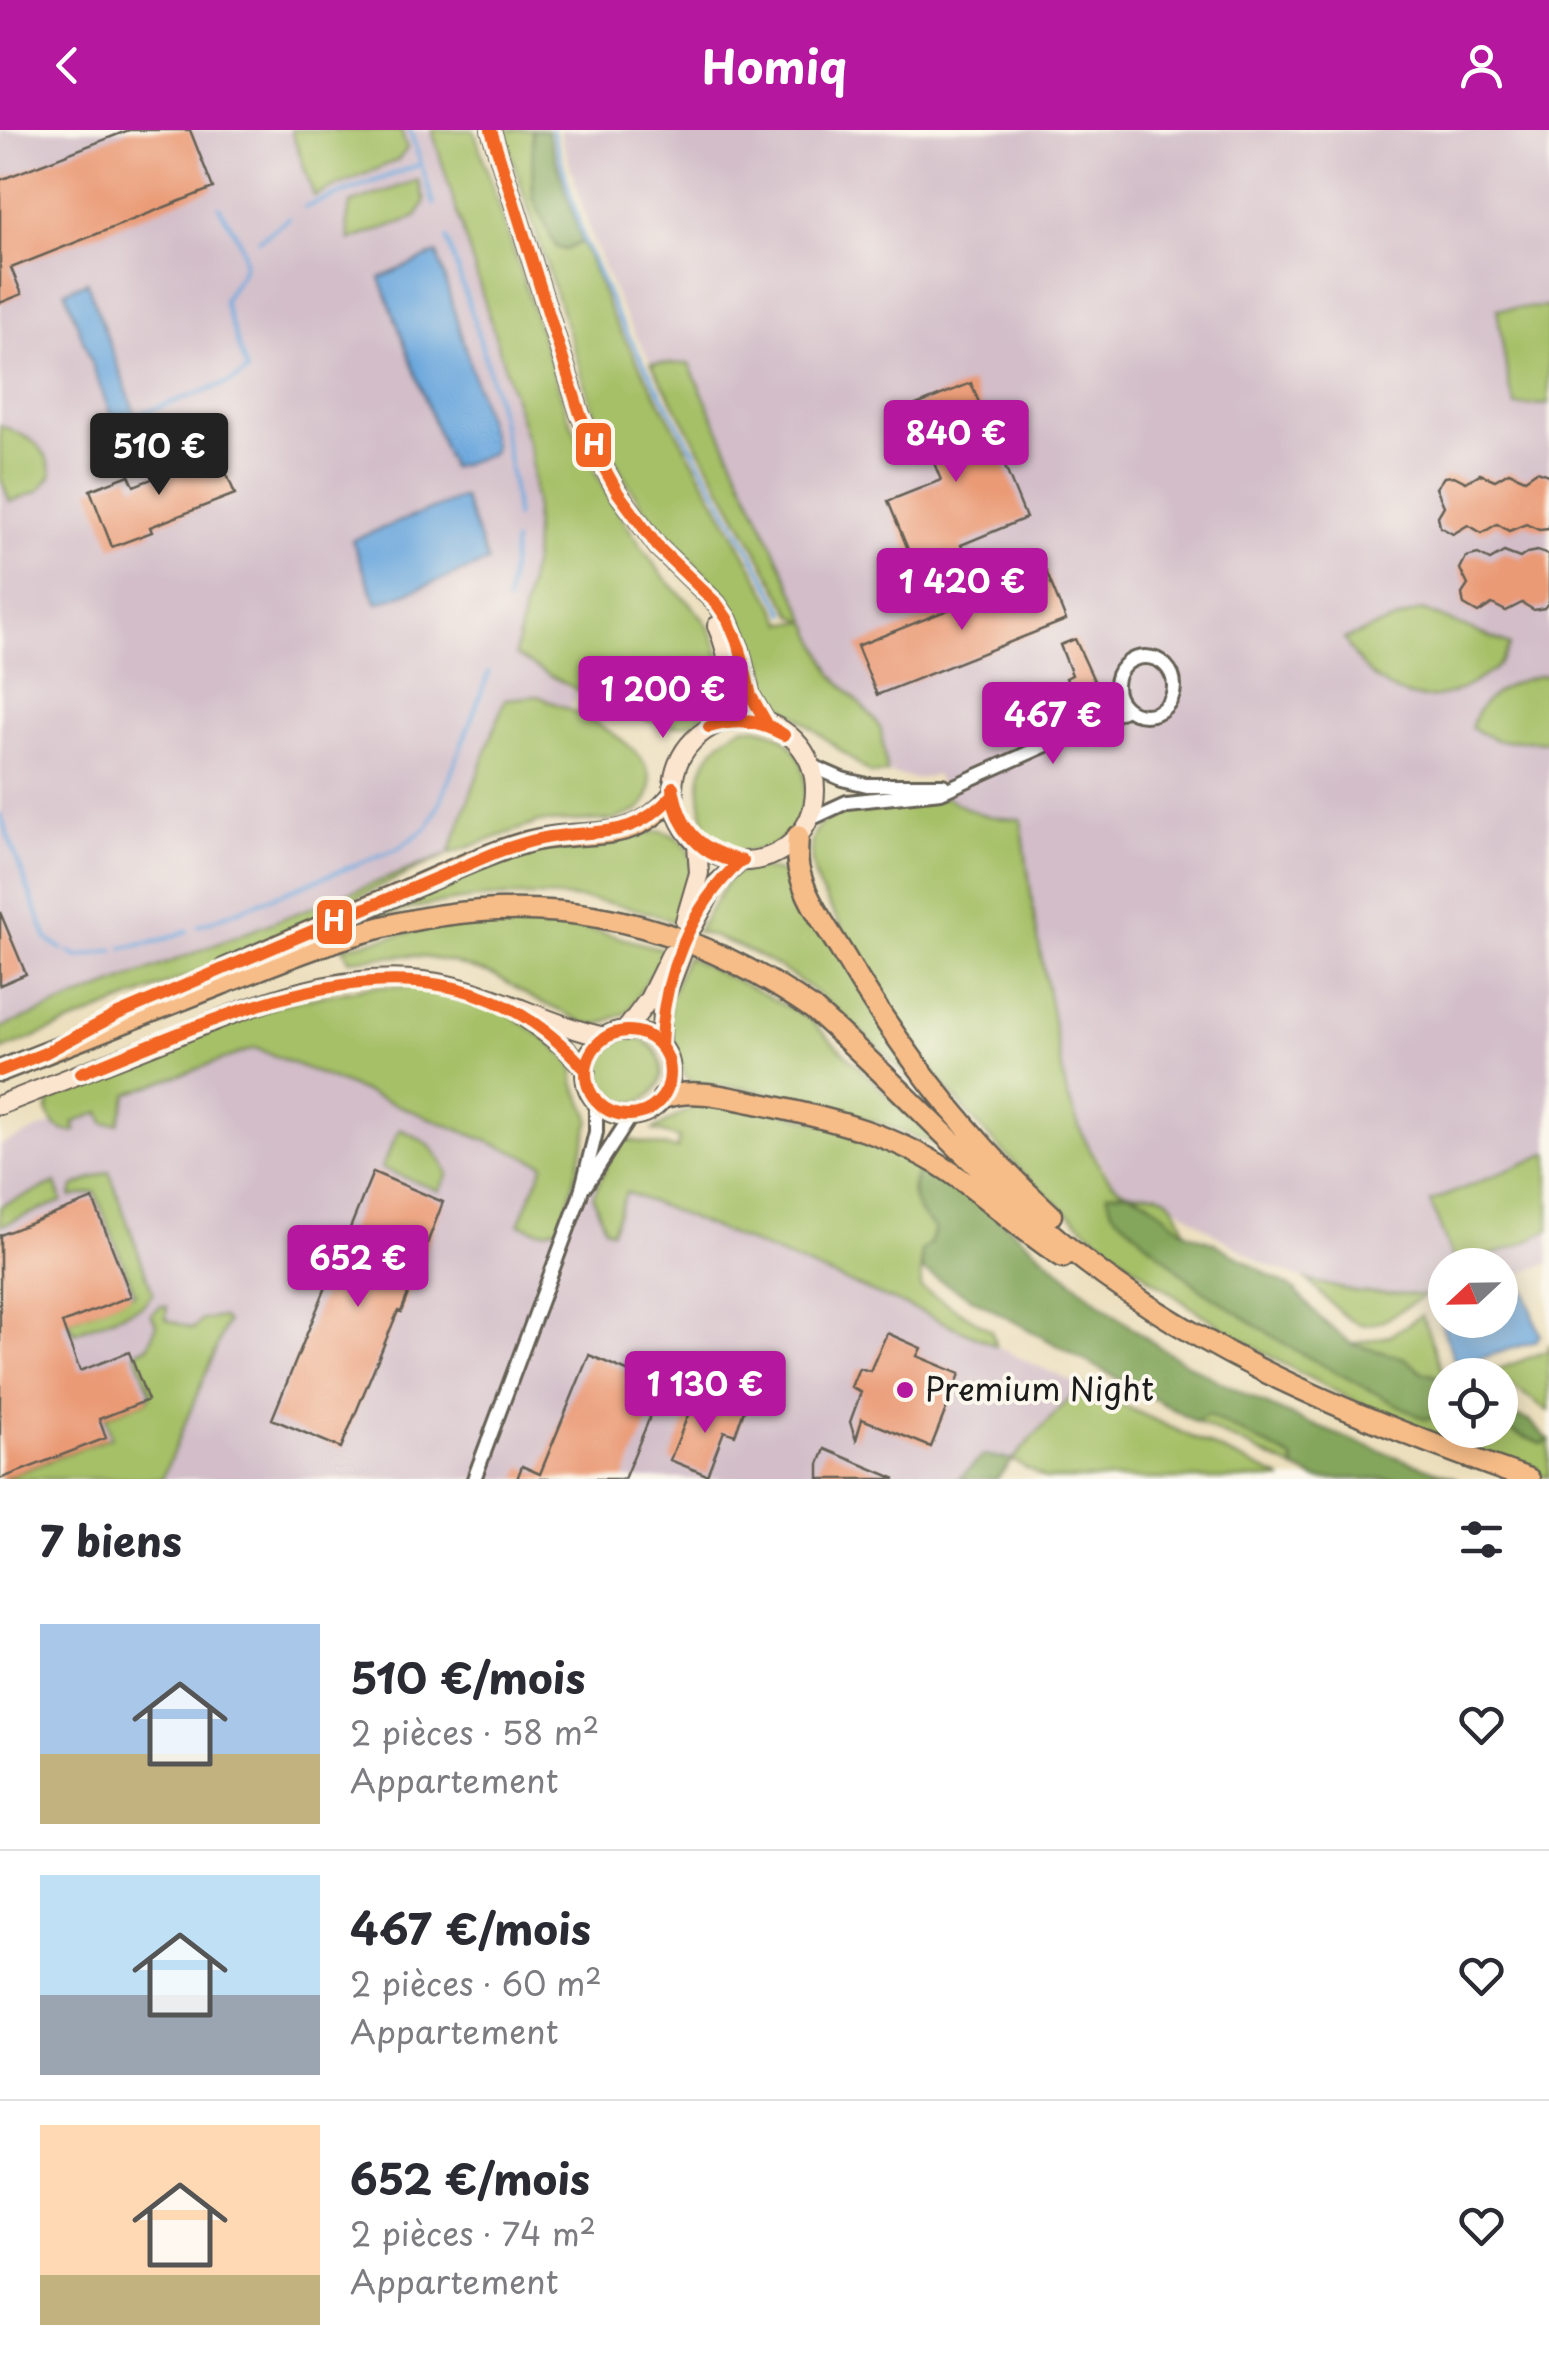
<!DOCTYPE html>
<html lang="fr">
<meta charset="utf-8">
<style>
:root{--surface:#fff;--page:#f7f7f7;--text:#2b2b33;--muted:#7c7c81;--line:#e1e1e2;--accent:#b5179e}
body{margin:0;font-family:"Playpen Sans",sans-serif;background:var(--page);color:var(--text);height:100vh;display:flex;flex-direction:column;font-size:38px;white-space:nowrap}
*{box-sizing:border-box;margin:0}
p{font-size:32px;color:var(--muted)}
.icon{flex:none;width:55px;height:55px;fill:none;stroke:currentColor;stroke-width:2;stroke-linecap:round;stroke-linejoin:round}
.map{position:relative;height:1349px;overflow:hidden}
.panel{display:flex;flex-direction:column;background:var(--surface);flex:1}
.panel>*{flex:none}
.needle{width:65px;rotate:248deg}
.tools{position:absolute;left:1428px;top:1118px;display:grid;gap:20px}
.tools a{display:grid;place-items:center;width:90px;height:90px;border-radius:50%;background:var(--surface);box-shadow:0 5px 25px #0003;font-size:50px}
.price{position:absolute;translate:-50% -85px;padding:0 22px;border-radius:10px;background:var(--accent);color:#fff;font-size:32px;line-height:65px;filter:drop-shadow(0 2px 5px #0008)}
.price::after{content:'';position:absolute;left:50%;top:60px;width:30px;height:22px;margin-left:-15px;background:inherit;clip-path:polygon(0 0,100% 0,50% 100%)}
.price.selected{background:#222;color:#fff}
ul{padding:0;list-style:none}
li{display:flex;align-items:center;gap:30px;height:250px;padding:0 40px}
li+li{border-top:2px solid var(--line)}
li span{display:grid;place-items:center;flex:none;width:280px;height:200px;border-radius:0px;color:#555}
li>.icon{margin-inline-start:auto}
span .icon{width:120px;height:120px;fill:#fffc;stroke-width:1}
li b{font-size:42px}
h2{display:flex;justify-content:space-between;align-items:center;height:120px;padding:0 40px;font-size:42px}
header{display:flex;justify-content:space-between;align-items:center;height:130px;padding:0 40px;background:var(--accent);color:#fff;font-size:45px;font-weight:700}
.map>svg:first-child{display:block}
</style>
<header><svg class="icon" aria-label="back" viewBox="0 0 24 24"><path d="M15 5l-7 7 7 7"/></svg>Homiq<svg class="icon" aria-label="person" viewBox="0 0 24 24"><circle cx="12" cy="8" r="4"/><path d="M4 21q1-7 8-7t8 7"/></svg></header>
<div class="map">
<svg width="1549" height="1349" viewBox="0 0 1549 1349">
<rect width="100%" height="100%" fill="#fbf7ec"/>
<filter id="ink" filterUnits="userSpaceOnUse"><feTurbulence type="fractalNoise" baseFrequency=".01" numOctaves="2"/><feDisplacementMap in="SourceGraphic" scale="20" xChannelSelector="R" yChannelSelector="G"/><feConvolveMatrix kernelMatrix="1 2 1 2 8 2 1 2 1" color-interpolation-filters="sRGB"/></filter>
<filter id="wash" filterUnits="userSpaceOnUse"><feTurbulence type="fractalNoise" baseFrequency=".0048" numOctaves="4" result="noise"/><feDisplacementMap in="SourceGraphic" scale="40" xChannelSelector="R" yChannelSelector="G"/><feGaussianBlur stdDeviation="2.25" result="paint"/><feColorMatrix in="noise" values="0 0 0 0 0 0 0 0 0 0 0 0 0 0 0 0 0 1.4 0 .05"/><feComposite in="paint" operator="in"/></filter>
<g filter="url(#wash)">
<rect width="100%" height="100%" fill="#ecdfbe"/>
<path fill="#d2bdc8" d="M0,0h432l99,323 4,53 -2,55 -18,94 62,38 -8,17 -31,-14 -33,3 -56,155 -449,174z
M559,0h990v1133l-49,19v-17h-55v28l-33,3 -56,-4 -49,-12 -45,-17 -50,-31 -53,-39 -31,-1 -15,-11 -27,-40 -20,-50 -31,-169 -14,-103 -33,-2 -19,-5 -23,-15 -10,-22 -21,4 -28,-6 -6,-43 -6,-10 -43,-46 -143,-309 -38,-2 -29,-52 -30,-72z
M255,918l290,116 81,28 295,120 160,74 -69,74 -28,-5 -26,24h-958v-334l127,-51z"/>
<path fill="#a6c067" stroke="#616e42" stroke-width="2.5" d="M291,0h110l6,19 -9,11 -84,36z
M432,0h42l93,283c24,58 55,109 93,159 15,20 38,35 50,58 10,20 19,53 3,73 -8,10 -16,20 -30,22 -36,7 -135,-50 -168,-70l18,-94 2,-55 -4,-53z
M503,0h29l1,68 23,49 9,3 17,-8 30,74 172,307 21,-1 -12,-7 -142,-252 38,1 143,310 43,46 6,10 6,43 -16,1 -85,-66c-33,-15 -29,-54 -45,-84 -18,-34 -48,-60 -74,-88 -30,-33 -52,-70 -69,-111z
M418,50l7,21 -8,16 -67,23 -3,-18 3,-18z
M1549,177v97l-33,2 -7,-20 -12,-77z
M0,295c26,11 47,18 52,50l-13,16 -29,11 -10,-25z
M1422,480l88,35c-12,24 -15,24 -37,38 -54,33 -101,7 -129,-44z
M1545,545l4,3v14l-4,1 4,49 -53,-2 -25,-12c7,-32 43,-49 74,-53z
M538,566c38,17 147,59 102,114l-26,10 -74,2 -91,32 -239,113 -210,84v-23l449,-174 56,-155z
M743,597c105,-1 66,169 -34,113 -15,-49 -17,-88 34,-113z
M946,667c25,16 45,22 75,22l14,103 31,169c9,27 32,91 62,101 7,2 17,0 24,1 22,1 27,22 34,39l-39,-32 51,87 93,60 133,72 21,-1v12h55v-3l42,17 7,-4v37c-32,-7 -62,-22 -93,-33 -206,-78 -420,-223 -547,-406 -33,-48 -61,-100 -90,-150 -39,-101 70,-74 127,-91z
M661,701c49,12 27,59 17,93 -72,-32 -173,-34 -249,-19 -30,5 -60,15 -90,23l187,-79z
M757,738l23,4 15,11 178,262c-82,-81 -160,-183 -276,-213l34,-57z
M538,791l62,11 66,18 -38,62 -27,12h-13l-56,-26 -36,-22 -44,-14 -42,-7 -61,5 -6,-13 97,-21z
M686,827l58,27 64,34 136,131c-83,-35 -159,-60 -250,-66l-10,-7 -15,-45 1,-33z
M374,856c70,1 110,5 167,50 11,9 27,19 33,33 1,5 -1,11 1,16 4,12 13,21 15,35l-27,103c-15,12 -27,8 -44,1l25,-60 -289,-116 -127,46 -10,30 -14,-1 -4,-11 -27,11 3,8c-17,2 -22,-5 -29,-20l7,-20 225,-87z
M596 940a33 33 0 1 1 66 0a33 33 0 1 1-66 0Z
M701,973c74,-2 151,30 219,56l-9,34 24,36 -5,15 -9,7v37l70,42 5,16 -75,-34 -295,-120 -14,39 -7,-3 -12,-32 15,-34 16,-23 53,10 2,-11 -26,-8z
M400,999c25,11 37,19 48,45l-9,17 -58,-23z
M1549,1023v77c-22,12 -72,37 -97,27l-22,-55z
M109,1041l44,122 -11,13 -68,27 -5,-13 66,-27 -40,-101 -24,5 2,-10z
M56,1053l6,18 -62,25v-20z
M1307,1150l49,12 70,3c-69,42 -62,41 -119,-15z
M161,1176h6l-1,13 27,10 9,-9 20,-3 5,5 -65,157h-160l109,-42 -6,-20 43,-17 3,-7 -16,-41 14,-6 7,-22 -5,-10z
M1422,1185l23,63 -21,-5 -20,-15 -52,-14 37,-8z
M1549,1213v68l-58,-39 56,-21z
M1081,1256l202,93h-237l-34,-19z
M1207,1285l86,44 2,10 -99,-47z"/>
<path fill="#84a65c" stroke="#50613c" stroke-width="2.5" d="M532,0h15l35,112 -17,8 -9,-3 -23,-49z
M920,1029c87,57 158,136 246,192 90,56 193,93 292,128h-142l-21,-10 -2,-10 -85,-44 -12,7 -273,-151 -2,-20 9,-7 5,-15c-28,-25 -24,-37 -15,-70z
M1128,1062l19,8 39,32 28,11 81,47 27,30 30,24 52,14 20,15 21,5v40l-21,1 -133,-71 -93,-61 -86,-76 -5,-18z
M1500,1280l30,11 19,19 -7,4 -42,-17z
M984,1325l28,5 -15,19h-39z"/>
<path fill="#6da8dd" stroke="#44627c" stroke-width="2.5" d="M437,123l57,192 -1,8 -42,15 -71,-190z
M87,152l52,142 -22,8 -52,-141z
M463,367l25,65 -111,42 -25,-64z
M1524,1158l16,47 -4,6 -76,24 -5,-3 -15,-42 1,-8 4,-1v9h55v-26z"/>
<g fill="none" stroke-linecap="round" stroke-linejoin="round">
<path stroke="#6da8dd" stroke-width="4" d="M552,0l33,113 32,73 169,298
M421,34l13,40
M305,77l116,-43 -11,-34
M447,109c31,91 61,181 69,278
M259,110l30,-22
M136,285l95,-33 16,-10 -23,-70c4,-12 11,-18 17,-28 12,-22 -11,-48 -22,-67
M507,472l7,-60
M0,685l47,124 15,10
M198,796l201,-78 29,-21 13,-27 48,-128
M123,818l37,-7 27,-10
M69,822l9,5 36,-7"/>
</g>
<g id="blocks">
<path fill="#ea9a74" d="M129,0h61l23,58 -202,80 11,26 -22,9v-123z
M971,253l55,135 -65,27 7,18 -47,18 -33,-80 53,-21 -30,-73z
M218,323l17,41 -85,33 2,5 -40,15 -22,-57 39,-15 5,11z
M1537,341l12,4v54l-10,1 -13,-6 -17,7 -12,-7 -15,9 -14,-8 -15,9 -13,-7 -2,-11 6,-10 -8,-18 8,-11 10,-1 12,6 14,-8 15,6 14,-8 16,7z
M1537,421l12,4v47l-5,6 -10,2 -12,-7 -16,8 -14,-7 -14,9 -14,-8 -2,-11 6,-9 -8,-16 6,-12 12,-3 12,6 14,-8 16,6 7,-5z
M1046,441l20,49 -189,75 -20,-49z
M1075,509l22,48 -23,9 -8,-18 6,-3 -12,-30z
M0,782l26,62 -26,11z
M373,1042l70,30 -42,110 -3,-1 -57,137 -69,-29z
M93,1069l38,97 -69,27 18,48 49,-19 19,48 -49,19 7,19 -106,41v-244z
M887,1203l34,15 -4,8 43,18 -29,73 -69,-28 -6,21 -6,-18 11,-30 -10,-5 8,-19 11,3z
M589,1225l74,31 -39,93h-107l5,-13 18,8z
M714,1269l30,11 -9,25 -11,-4 -17,44 -37,-15 20,-50 17,7z
M825,1319l71,30h-77v-15z"/>
</g>
</g>
<g filter="url(#ink)">
<use href="#blocks" fill-opacity="0" stroke="#656055" stroke-width="2.5"/>
<g fill="none" stroke-linecap="round" stroke-linejoin="round">
<g stroke="#656055" stroke-width="18">
<path id="minor" d="M1116 556a29 29 0 1 1 58 0a29 29 0 1 1-58 0Z
M810,635l32,14 25,6h76
M808,690l39,-18 94,-10 186,-83
M586,1055l45,-69
M474,1349l106,-283 16,-64v-30"/>
</g>
<g stroke="#656055" stroke-width="22">
<path id="secondary" d="M491,0l89,284 22,50 16,29 40,54 59,57 11,16 12,29 11,47 15,26
M673 660a71 71 0 1 1 142 0a71 71 0 1 1-142 0Z
M716,594c16,-34 17,-63 1,-98
M685,791l14,-48 -2,-29
M693,796l22,-41 26,-24
M519,883l44,33 23,24
M585 943a43 43 0 1 1 86 0a43 43 0 1 1-86 0Z
M625,901l24,-32 22,-45
M661,916l1,-41 20,-52
M0,975c57,-22 114,-45 171,-67 81,-32 163,-67 252,-57 66,7 120,43 182,56"/>
</g>
<g stroke="#656055" stroke-width="25">
<path id="primary" d="M798,706c-1,12 -2,26 2,38 7,27 26,52 40,75 58,98 126,189 211,266
M225,839c60,-27 121,-53 182,-79 39,-17 79,-36 120,-48 58,-16 104,7 146,-47
M0,941c73,-29 146,-57 219,-86 47,-18 93,-38 142,-52 165,-48 312,-21 452,76 92,80 172,174 268,249 132,103 291,166 448,221
M663,968c32,-11 66,0 98,6 71,15 138,31 198,74 35,25 67,56 104,79"/>
</g>
<use href="#minor" stroke="#fff" stroke-width="12"/>
<use href="#secondary" stroke="#fce5cf" stroke-width="18"/>
<use href="#primary" stroke="#f7bd88" stroke-width="20"/>
<g stroke="#fbf7ec" stroke-width="20">
<path id="bus-1" d="M491,0l89,284 22,50 16,29 40,54 59,57 11,16 12,29 11,47 15,26
M709,597c27,-11 52,-10 75,8
M709,597c29,-8 49,-6 75,8
M673,657c7,44 27,64 70,74
M673,657c1,39 30,74 70,74
M586 943a42 42 0 1 1 84 0a42 42 0 1 1-84 0Z
M661,916c1,-67 29,-140 80,-185
M0,941l45,-18 73,-39 379,-162c17,-6 35,-12 53,-15 53,-8 83,2 123,-42
M81,943c164,-66 362,-167 505,-3"/>
</g>
<use href="#bus-1" stroke="#f26522" stroke-width="12"/>
</g>
</g>
<circle fill="#b5179e" stroke="#fbf7ec" stroke-width="4" cx="905" cy="1260" r="10"/>
<g text-anchor="middle" stroke-width="8" stroke-linejoin="round" paint-order="stroke">
<g font-size="32" fill="#1c1c1c" stroke="#fbf7ec" text-anchor="start">
<text x="925" y="1271">Premium Night</text>
</g>
</g>
<g stroke="#fbf7ec" stroke-width="4">
<rect x="574" y="291" width="39" height="48" rx="10" fill="#f26522"/>
<rect x="315" y="768" width="39" height="48" rx="10" fill="#f26522"/>
</g>
<g font-size="28" text-anchor="middle" font-weight="bold" fill="#fff">
<text x="594" y="325">H</text>
<text x="334" y="801">H</text>
</g>
</svg>
<div class="tools">
<a><svg class="needle" viewBox="-14 -14 28 28"><path d="M0-13l5 13h-10z" fill="#e53935"/><path d="M0 13l5-13h-10z" fill="#7c7c81"/></svg></a>
<a><svg class="icon" aria-label="locate" viewBox="0 0 24 24"><circle cx="12" cy="12" r="6"/><path d="M12 2v4M12 18v4M2 12h4M18 12h4"/></svg></a>
</div>
<b class="price" style="left:956px;top:355px">840 €</b>
<b class="price selected" style="left:159px;top:368px">510 €</b>
<b class="price" style="left:962px;top:503px">1 420 €</b>
<b class="price" style="left:663px;top:611px">1 200 €</b>
<b class="price" style="left:1053px;top:637px">467 €</b>
<b class="price" style="left:358px;top:1180px">652 €</b>
<b class="price" style="left:705px;top:1306px">1 130 €</b>
</div>
<section class="panel">
<h2>7 biens<svg class="icon" aria-label="filters" viewBox="0 0 24 24"><path d="M4 7h16M4 17h16"/><circle cx="9" cy="7" r="2"/><circle cx="15" cy="17" r="2"/></svg></h2>
<ul>
<li><span style="background:linear-gradient(#a9c7e8 65%,#c2b280 0)"><svg class="icon" aria-label="home" viewBox="0 0 24 24"><path d="M3 11l9-7 9 7M6 9v11h12V9"/></svg></span><div><b>510 €/mois</b><p>2 pièces · 58 m²</p><p>Appartement</p></div><svg class="icon" aria-label="heart" viewBox="0 0 24 24"><path d="M12 20l-8-8c-3-5 5-10 8-4 3-6 11-1 8 4z"/></svg></li>
<li><span style="background:linear-gradient(#bfe0f5 60%,#9aa5b1 0)"><svg class="icon" aria-label="home" viewBox="0 0 24 24"><path d="M3 11l9-7 9 7M6 9v11h12V9"/></svg></span><div><b>467 €/mois</b><p>2 pièces · 60 m²</p><p>Appartement</p></div><svg class="icon" aria-label="heart" viewBox="0 0 24 24"><path d="M12 20l-8-8c-3-5 5-10 8-4 3-6 11-1 8 4z"/></svg></li>
<li><span style="background:linear-gradient(#ffd9b3 75%,#c2b280 0)"><svg class="icon" aria-label="home" viewBox="0 0 24 24"><path d="M3 11l9-7 9 7M6 9v11h12V9"/></svg></span><div><b>652 €/mois</b><p>2 pièces · 74 m²</p><p>Appartement</p></div><svg class="icon" aria-label="heart" viewBox="0 0 24 24"><path d="M12 20l-8-8c-3-5 5-10 8-4 3-6 11-1 8 4z"/></svg></li>
</ul>
</section>
